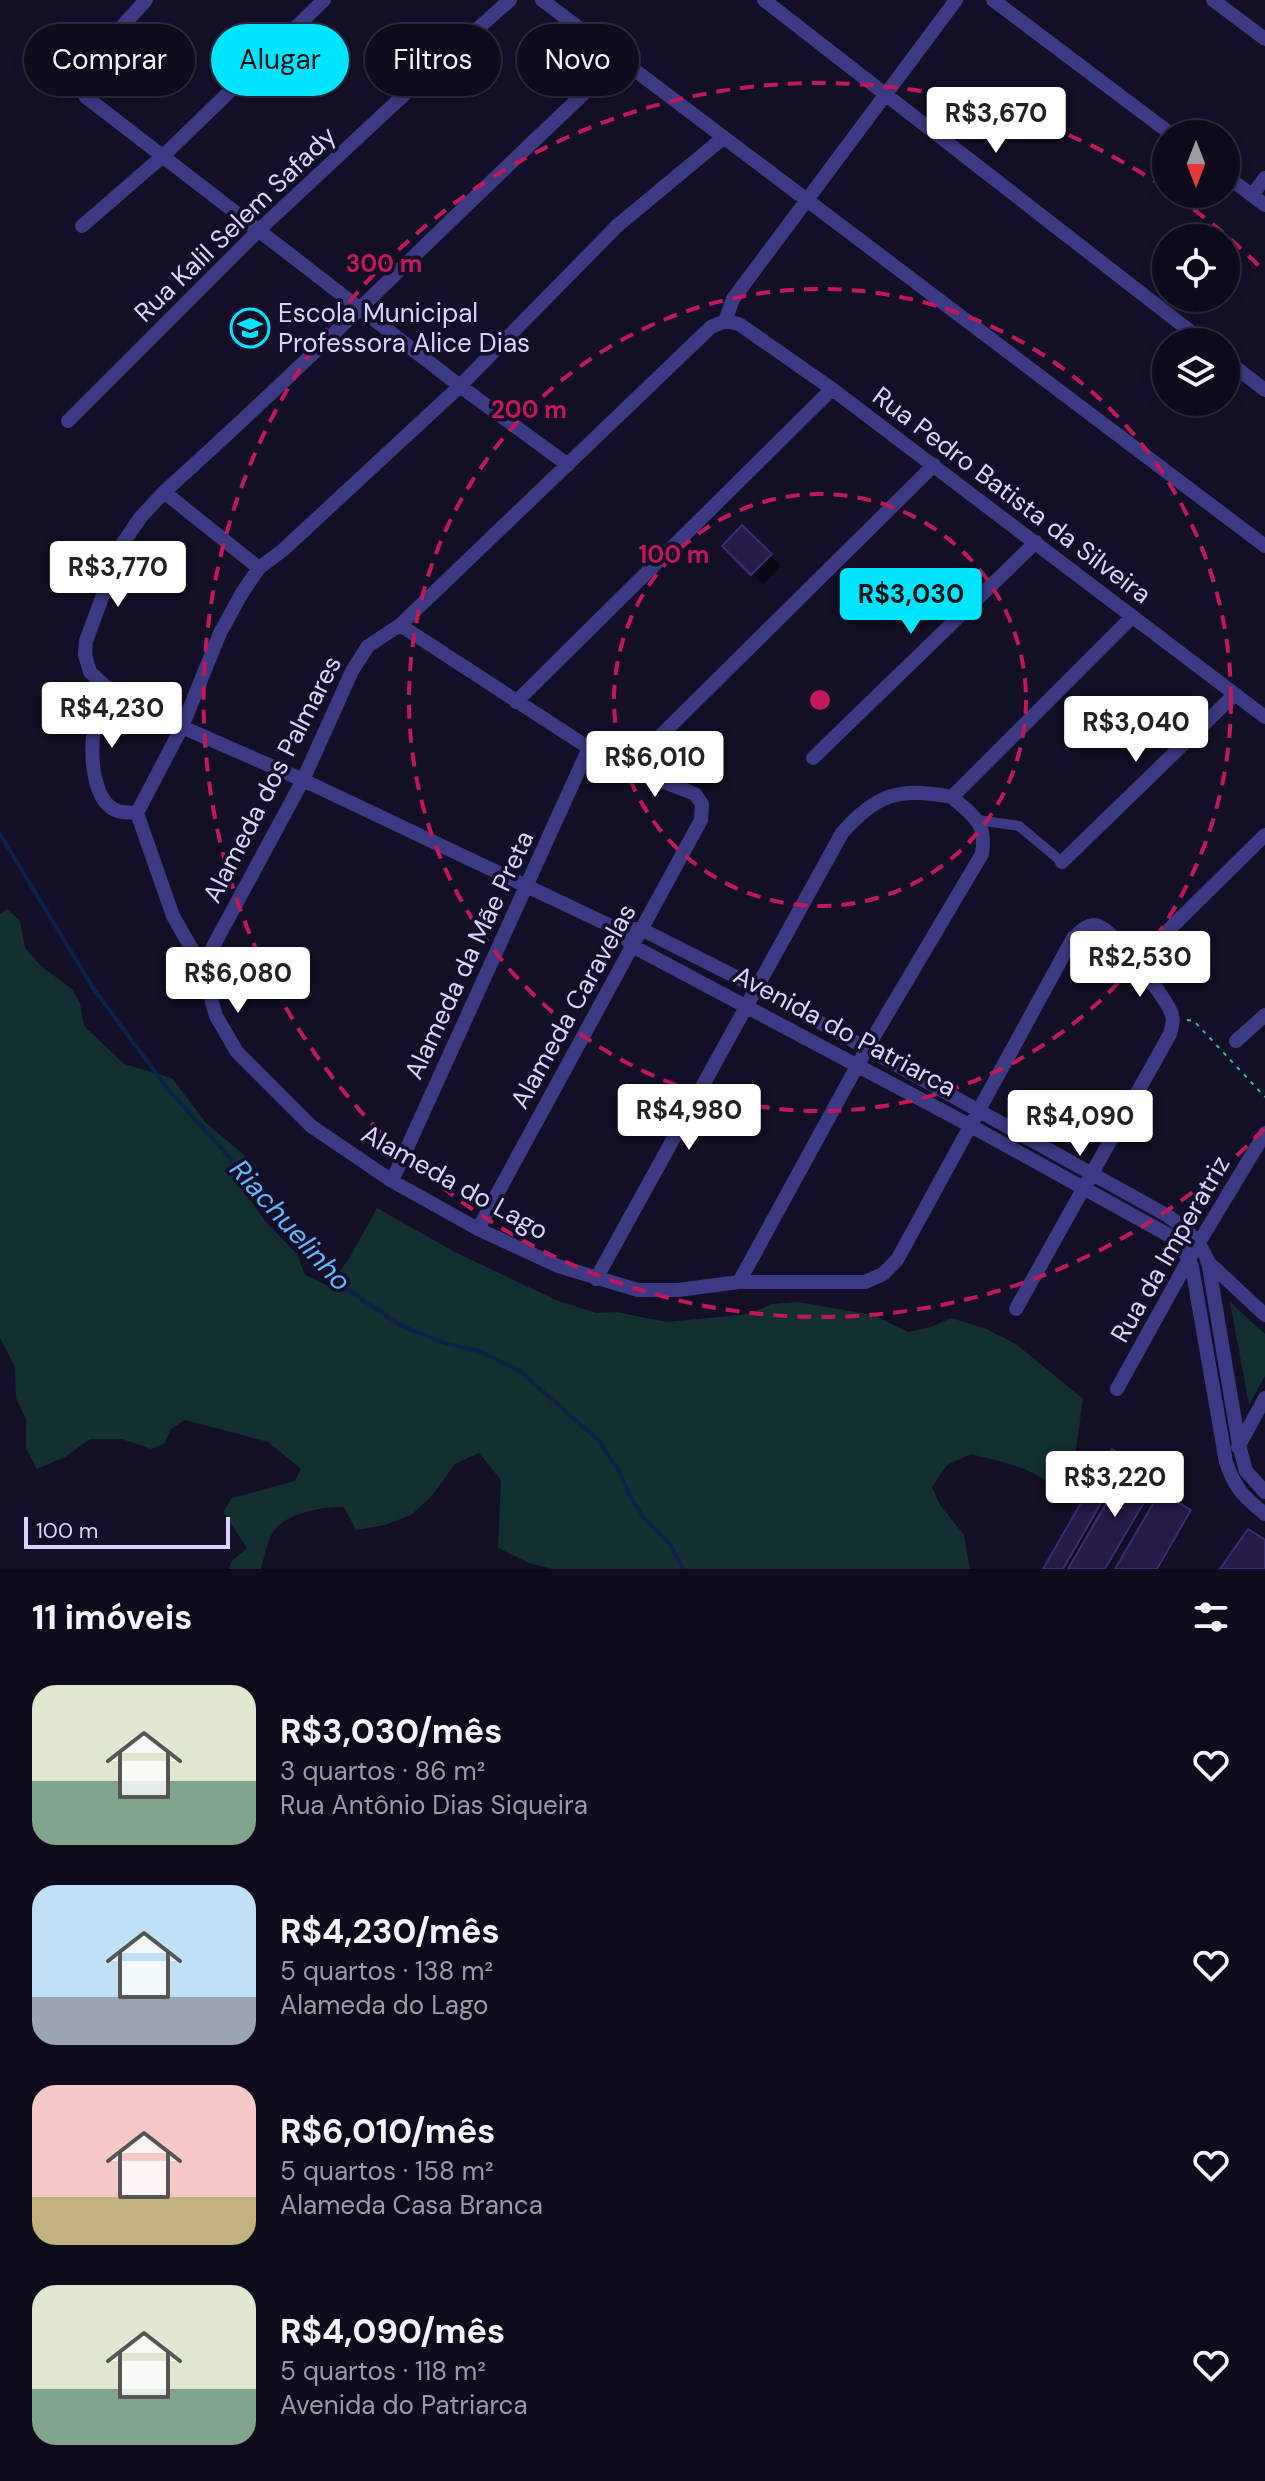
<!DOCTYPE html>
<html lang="pt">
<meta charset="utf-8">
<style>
:root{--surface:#0e0b1c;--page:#171425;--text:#f1f3f6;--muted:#9b9ba3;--line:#2e2b3b;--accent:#00e5ff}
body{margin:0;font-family:"DM Sans",sans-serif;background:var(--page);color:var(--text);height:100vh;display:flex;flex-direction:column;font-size:30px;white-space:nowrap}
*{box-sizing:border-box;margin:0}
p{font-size:26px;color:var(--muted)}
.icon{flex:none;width:44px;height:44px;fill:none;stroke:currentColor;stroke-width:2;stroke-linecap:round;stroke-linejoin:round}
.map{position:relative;height:1569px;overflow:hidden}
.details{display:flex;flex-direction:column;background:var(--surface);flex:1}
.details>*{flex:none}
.hud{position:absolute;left:24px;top:24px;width:800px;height:72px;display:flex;gap:16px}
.needle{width:52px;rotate:180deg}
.tools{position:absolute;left:1152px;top:120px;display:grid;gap:16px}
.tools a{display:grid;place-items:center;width:88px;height:88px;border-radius:50%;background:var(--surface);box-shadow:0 4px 12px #0003,0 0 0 2px var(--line);font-size:40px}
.scale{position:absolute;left:24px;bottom:20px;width:206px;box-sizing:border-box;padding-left:8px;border:4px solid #d9d4ff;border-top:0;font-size:22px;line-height:28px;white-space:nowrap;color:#d9d4ff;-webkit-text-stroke:6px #130f26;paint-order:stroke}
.price{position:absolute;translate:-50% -68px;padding:0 18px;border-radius:8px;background:#fff;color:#222;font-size:26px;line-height:52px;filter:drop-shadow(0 2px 4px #0008)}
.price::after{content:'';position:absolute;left:50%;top:48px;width:24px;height:18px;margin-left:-12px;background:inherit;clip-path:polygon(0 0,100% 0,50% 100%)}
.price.selected{background:var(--accent);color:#111}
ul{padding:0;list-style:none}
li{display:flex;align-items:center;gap:24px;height:200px;padding:0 32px}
li span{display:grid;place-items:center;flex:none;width:224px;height:160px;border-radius:24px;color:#555}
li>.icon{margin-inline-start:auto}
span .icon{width:96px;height:96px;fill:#fffc;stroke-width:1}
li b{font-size:34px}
h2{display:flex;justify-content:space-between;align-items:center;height:96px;padding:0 32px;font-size:34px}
.chip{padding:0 28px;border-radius:36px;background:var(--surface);box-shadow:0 4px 12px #0003,0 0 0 2px var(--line);font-size:28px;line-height:72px}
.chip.selected{background:var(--accent);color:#111}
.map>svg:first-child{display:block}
</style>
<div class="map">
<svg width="1265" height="1569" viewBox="0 0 1265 1569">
<rect width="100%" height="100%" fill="#130f26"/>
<path fill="#12302f" d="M7,909l13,12 5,27 16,18 31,23 8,14 4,23 40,38 48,14 34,45 50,42 -10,29 20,28 31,32 8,21 24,11 21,-29 27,-49 78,44 101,48 40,13 20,-1 51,10 82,-8 23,-10 27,-2 74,13 35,17 23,-5 20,-9 33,10 32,16 67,55 -7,50 10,15 -6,17 -20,13c-19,-26 -60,-32 -89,-40l-24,11 -15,22 8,18 24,30 6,34h-418l-23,-6 -31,-15 3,-68 -22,-27 -24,11 -24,33 -20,18 -26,10 -29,5 -12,-23c-20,-1 -59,6 -71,25 -6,10 -9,26 -12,37h-32l2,-7 16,-14 -24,-36 9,-14 63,-17 6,-12 -33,-27 -83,-22 -14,9 -7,15 -13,5 -29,-10h-32l-25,18 -28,12 -11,-21v-29l-10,-21 -1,-31 -15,-29v-424z
M1230,1302l35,32v42l-16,29z"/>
<path fill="#0007" d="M742,528l39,38 -18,18 -38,-38z
M1126,1460l1,2 -50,88 3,2 77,-74 2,2 -51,89h-63z
M1189,1512l2,2 -32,55h-41z"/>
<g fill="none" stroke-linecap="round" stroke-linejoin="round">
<path stroke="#0c2248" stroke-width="4" d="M0,834l93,154 74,100 181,202 54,36 42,17 35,8 41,20 79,70 21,32 9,22 16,24 25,25 13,25"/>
</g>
<path fill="#241b47" stroke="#3b2d73" stroke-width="2" d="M742,525l30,29 -21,21 -29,-29z
M1112,1449l15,9 -64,111h-20z
M1131,1461l28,16 -54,92h-37z
M1160,1492l31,18 -34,59h-42z
M1248,1529l17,11v29h-45z"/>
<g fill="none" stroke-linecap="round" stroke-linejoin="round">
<path stroke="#2fb8b0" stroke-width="2" stroke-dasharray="4 6" stroke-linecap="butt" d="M1187,1020l7,1 71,76"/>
<path stroke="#3d3a85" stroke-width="10" d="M978,820l41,6 43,36"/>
<path stroke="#3d3a85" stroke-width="14" d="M146,0l-61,67 -5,16 6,14 374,289 108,79
M542,0l723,546
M764,0l440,342
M993,0l178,134
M1213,0l52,39
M620,60c-154,142 -300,292 -456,432l-24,26 -19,28 -35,95 -1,14 5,17 15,14 77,41 121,53 310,147 21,20 337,179 201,111 17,22 3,8 34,195c9,27 18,35 39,52
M1226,176l39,29
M1252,195l13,-17
M82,226l81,-70 161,-156
M725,321l14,3 93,65 433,328
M725,321l8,-22 223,-299
M1226,360l39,30
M68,421l192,-192 161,-150 89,-79
M164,492l95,76
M400,625l189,123 39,20 67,26 7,10 -1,16 -223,409
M105,686c-4,17 -11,34 -12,51 -2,21 0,66 25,74 5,2 13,1 19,2
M516,702l316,-313
M813,758l223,-216
M628,768l306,-303
M952,797l180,-180
M137,813l36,103 29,51 14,49 21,36 74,74 81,55 86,48 80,37 80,24h40l61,-8h126l18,-8 14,-14 176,-322c6,-5 13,-13 22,-13 17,1 67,68 75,85 5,9 2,15 0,24l-154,275
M137,813l45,-86 38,-94 22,-40 17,-25 24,-18 177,-164 157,-160 106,-88
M1062,862l173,-168
M613,927l30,3 115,58 410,228c18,13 31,24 40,45l31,184 7,26 19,21
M1136,962l129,-127
M202,967l101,-187 49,-109 16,-25 32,-21 311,-298 14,-6
M1236,1041l29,-26
M392,1181l197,-433
M1207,1261l58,54
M596,1279l246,-446c35,-40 58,-46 110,-36
M739,1282l128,-234 115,-194c5,-32 -8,-37 -30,-57
M1117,1389l72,-130 76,-126
M1238,1447l27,-49"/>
</g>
<g fill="none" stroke="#c2185b" stroke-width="4" stroke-dasharray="14 10">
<circle cx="820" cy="700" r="206"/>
<circle cx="820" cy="700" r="411"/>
<path d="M1264 1129A617 617 0 1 1 1165 188M1174 195A617 617 0 0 1 1264 271"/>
</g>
<defs>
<g id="school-ring" transform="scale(2)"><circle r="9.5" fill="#130f26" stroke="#00e5ff" stroke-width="1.5"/><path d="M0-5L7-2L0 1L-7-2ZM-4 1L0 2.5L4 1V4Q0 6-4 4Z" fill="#00e5ff"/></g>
</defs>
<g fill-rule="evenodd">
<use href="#school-ring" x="250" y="328"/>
</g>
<g text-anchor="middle" stroke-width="7" stroke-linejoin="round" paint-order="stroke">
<g font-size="26" fill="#d9d4ff" stroke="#130f26">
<text transform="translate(235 224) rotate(-44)" y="9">Rua Kalil Selem Safady</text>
<text transform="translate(1012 495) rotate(37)" y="9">Rua Pedro Batista da Silveira</text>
<text transform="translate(272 779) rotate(-63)" y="9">Alameda dos Palmares</text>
<text transform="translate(469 955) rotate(-65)" y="9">Alameda da Mãe Preta</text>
<text transform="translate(573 1006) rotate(-61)" y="9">Alameda Caravelas</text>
<text transform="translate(845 1031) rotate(28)" y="9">Avenida do Patriarca</text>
<text transform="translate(455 1182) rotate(29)" y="9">Alameda do Lago</text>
<text transform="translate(1170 1249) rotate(-60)" y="9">Rua da Imperatriz</text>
</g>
<g font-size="26" fill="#d9d4ff" stroke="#130f26" text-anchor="start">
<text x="278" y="322">Escola Municipal<tspan x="278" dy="30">Professora Alice Dias</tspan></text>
</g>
<g font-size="28" font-style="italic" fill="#62b6ff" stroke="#130f26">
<text transform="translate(291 1225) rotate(48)" y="10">Riachuelinho</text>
</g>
</g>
<circle cx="820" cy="700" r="12" fill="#c2185b" stroke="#130f26" stroke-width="4"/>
<g font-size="24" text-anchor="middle" font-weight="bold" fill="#c2185b" stroke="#130f26" stroke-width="7" stroke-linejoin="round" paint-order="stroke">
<text x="384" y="272">300 m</text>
<text x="529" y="418">200 m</text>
<text x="674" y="563">100 m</text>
</g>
</svg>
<div class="tools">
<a><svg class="needle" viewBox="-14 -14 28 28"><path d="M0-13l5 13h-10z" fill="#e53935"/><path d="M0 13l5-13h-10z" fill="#9b9ba3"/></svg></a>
<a><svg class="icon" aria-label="locate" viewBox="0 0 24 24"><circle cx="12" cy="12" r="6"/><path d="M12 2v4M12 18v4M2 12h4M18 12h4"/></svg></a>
<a><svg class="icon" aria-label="layers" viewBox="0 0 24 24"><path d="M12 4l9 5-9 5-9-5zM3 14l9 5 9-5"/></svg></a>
</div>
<div class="scale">100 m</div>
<b class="price" style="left:996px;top:155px">R$3,670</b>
<b class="price" style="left:118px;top:609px">R$3,770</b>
<b class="price selected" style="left:911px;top:636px">R$3,030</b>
<b class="price" style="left:112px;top:750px">R$4,230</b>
<b class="price" style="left:1136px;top:764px">R$3,040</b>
<b class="price" style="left:655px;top:799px">R$6,010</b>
<b class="price" style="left:1140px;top:999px">R$2,530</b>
<b class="price" style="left:238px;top:1015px">R$6,080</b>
<b class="price" style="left:689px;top:1152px">R$4,980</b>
<b class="price" style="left:1080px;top:1158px">R$4,090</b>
<b class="price" style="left:1115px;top:1519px">R$3,220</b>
<div class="hud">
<a class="chip">Comprar</a>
<a class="chip selected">Alugar</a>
<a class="chip">Filtros</a>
<a class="chip">Novo</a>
</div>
</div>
<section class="details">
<h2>11 imóveis<svg class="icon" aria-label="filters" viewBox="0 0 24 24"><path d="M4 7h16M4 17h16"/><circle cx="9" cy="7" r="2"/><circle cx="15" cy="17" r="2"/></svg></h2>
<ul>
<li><span style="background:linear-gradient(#dfe7d0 60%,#7fa58c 0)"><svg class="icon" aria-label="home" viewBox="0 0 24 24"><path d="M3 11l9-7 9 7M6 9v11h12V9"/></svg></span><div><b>R$3,030/mês</b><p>3 quartos · 86 m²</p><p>Rua Antônio Dias Siqueira</p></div><svg class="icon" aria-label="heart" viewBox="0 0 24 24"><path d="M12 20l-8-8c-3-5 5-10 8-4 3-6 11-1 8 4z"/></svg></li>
<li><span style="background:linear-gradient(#bfe0f5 70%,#9aa5b1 0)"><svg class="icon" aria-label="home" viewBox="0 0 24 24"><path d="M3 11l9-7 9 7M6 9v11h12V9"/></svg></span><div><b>R$4,230/mês</b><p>5 quartos · 138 m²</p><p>Alameda do Lago</p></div><svg class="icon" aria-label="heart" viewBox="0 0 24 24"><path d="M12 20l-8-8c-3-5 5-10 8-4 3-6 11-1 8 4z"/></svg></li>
<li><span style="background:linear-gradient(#f6c9c9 70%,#c2b280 0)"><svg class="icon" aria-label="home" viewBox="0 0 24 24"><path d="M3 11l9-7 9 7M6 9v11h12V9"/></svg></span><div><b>R$6,010/mês</b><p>5 quartos · 158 m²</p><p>Alameda Casa Branca</p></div><svg class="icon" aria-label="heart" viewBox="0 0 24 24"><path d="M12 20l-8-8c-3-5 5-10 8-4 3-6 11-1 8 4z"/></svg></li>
<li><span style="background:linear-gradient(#dfe7d0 65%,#7fa58c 0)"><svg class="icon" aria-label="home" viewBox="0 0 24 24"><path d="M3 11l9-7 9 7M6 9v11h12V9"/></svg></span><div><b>R$4,090/mês</b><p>5 quartos · 118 m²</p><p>Avenida do Patriarca</p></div><svg class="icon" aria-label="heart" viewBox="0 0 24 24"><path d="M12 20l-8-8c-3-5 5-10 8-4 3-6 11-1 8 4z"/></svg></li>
</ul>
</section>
